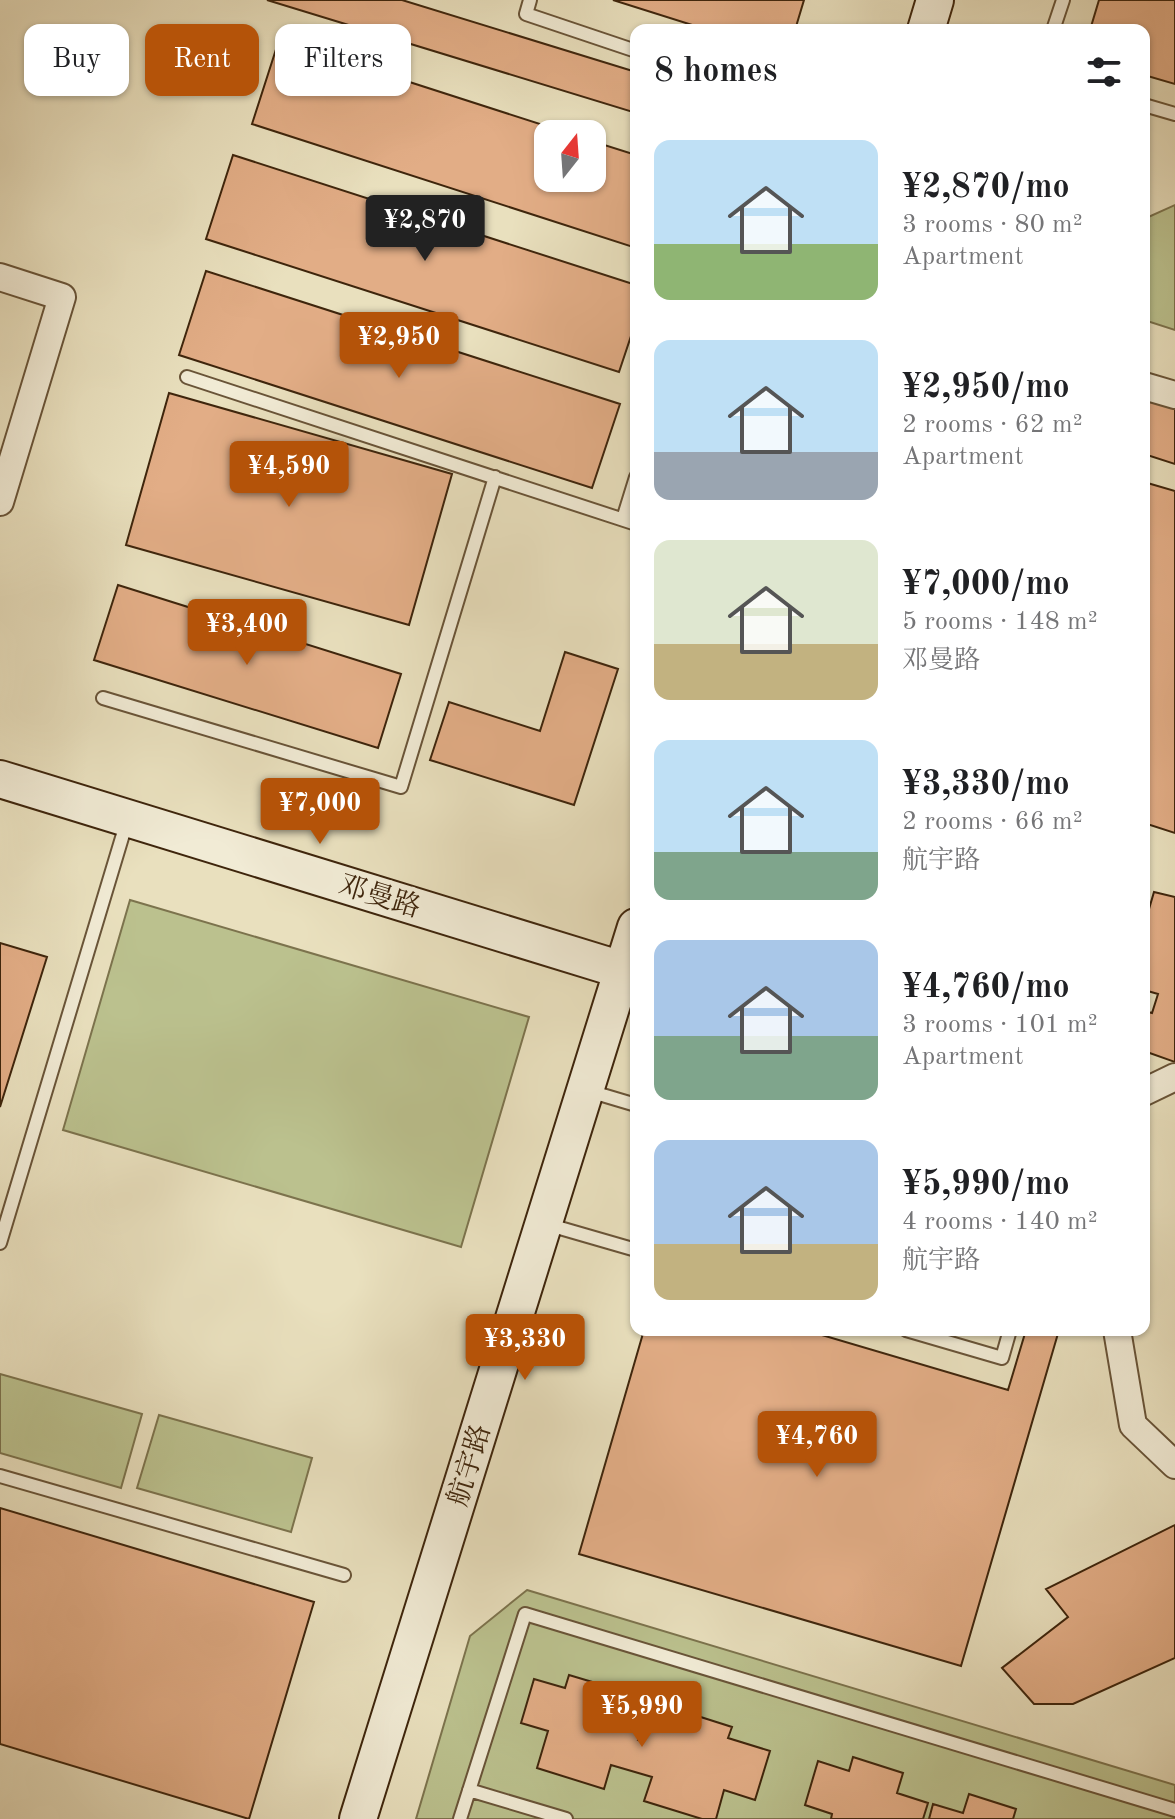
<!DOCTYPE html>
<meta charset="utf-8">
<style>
:root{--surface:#fff;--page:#f6f6f6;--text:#202124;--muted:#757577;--accent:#b45309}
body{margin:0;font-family:"Old Standard TT","Noto Serif SC",serif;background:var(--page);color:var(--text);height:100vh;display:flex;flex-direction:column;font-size:30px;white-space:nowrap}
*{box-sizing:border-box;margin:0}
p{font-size:26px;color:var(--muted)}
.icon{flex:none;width:44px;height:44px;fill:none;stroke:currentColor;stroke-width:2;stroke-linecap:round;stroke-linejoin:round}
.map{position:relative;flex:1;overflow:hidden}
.details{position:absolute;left:630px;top:24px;width:520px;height:1312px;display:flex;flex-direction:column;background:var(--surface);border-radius:16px;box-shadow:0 2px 6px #0004}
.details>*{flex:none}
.top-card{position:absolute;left:24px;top:24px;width:486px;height:72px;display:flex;gap:16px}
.needle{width:52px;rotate:17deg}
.buttons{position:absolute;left:534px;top:120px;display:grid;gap:16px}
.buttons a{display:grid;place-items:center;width:72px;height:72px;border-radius:16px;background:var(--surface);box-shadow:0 2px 6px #0004;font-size:40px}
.price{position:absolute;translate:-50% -68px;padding:0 18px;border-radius:8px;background:var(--accent);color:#fff;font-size:26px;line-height:52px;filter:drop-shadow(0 2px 4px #0008)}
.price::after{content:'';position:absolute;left:50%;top:48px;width:24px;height:18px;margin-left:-12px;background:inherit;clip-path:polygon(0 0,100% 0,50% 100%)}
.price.selected{background:#222;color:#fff}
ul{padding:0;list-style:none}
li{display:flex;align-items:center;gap:24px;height:200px;padding:0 24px}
li span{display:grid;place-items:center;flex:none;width:224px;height:160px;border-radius:16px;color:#555}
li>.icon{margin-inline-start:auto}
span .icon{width:96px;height:96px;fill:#fffc;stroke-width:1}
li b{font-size:34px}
h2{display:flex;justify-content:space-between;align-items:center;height:96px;padding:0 24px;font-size:34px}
.chip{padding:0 28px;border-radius:16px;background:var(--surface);box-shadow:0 2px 6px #0004;font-size:28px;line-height:72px}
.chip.selected{background:var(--accent);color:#fff}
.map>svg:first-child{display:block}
</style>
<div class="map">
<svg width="1175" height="1819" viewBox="0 0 1175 1819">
<rect width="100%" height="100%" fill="#e9e0be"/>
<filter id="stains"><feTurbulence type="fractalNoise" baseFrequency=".0025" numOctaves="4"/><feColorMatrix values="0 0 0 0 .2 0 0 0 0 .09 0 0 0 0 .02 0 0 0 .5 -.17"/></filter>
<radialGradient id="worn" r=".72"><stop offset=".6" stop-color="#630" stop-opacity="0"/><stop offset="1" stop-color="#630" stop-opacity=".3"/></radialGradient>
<path fill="#bbc18e" stroke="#7c734d" stroke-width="2" d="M1175,205v125l-31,-10v-101z
M130,900l399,117 -68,230 -398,-117z
M0,1374l142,40 -21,74 -121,-35z
M159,1415l153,43 -21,74 -154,-44z
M527,1590l648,195v34h-759l54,-183z"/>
<path fill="#e2ad86" stroke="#3e250c" stroke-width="2" d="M267,0h135l234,72v41z
M613,0h191l-9,30h-87z
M1099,0h76v84l-31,-9v-45h-54z
M279,40l292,94h-23v44h44v-37l44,14v93l-384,-124z
M233,155l403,130v36l-17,51 -413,-133z
M206,271l414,133 -28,84 -413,-133z
M169,393l283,81 -43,151 -283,-80z
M1144,398l31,10v56l-31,-10z
M1144,482l31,9v342l-31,-10z
M118,585l283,89 -23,74 -284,-88z
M565,652l53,17 -44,136 -144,-45 19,-58 91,29z
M1154,892l21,5v165l-31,-11v-40l8,2 6,-19 -14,-4v-64z
M0,943l47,14 -47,150z
M644,1330h161l203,60 18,-60h33l-98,336 -382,-112z
M0,1508l314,94 -65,217 -249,-75z
M1175,1525v133l-102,46h-39l-32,-36 66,-51 -22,-28z
M569,1675l50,15 -7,21 32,9 -6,20 5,2 6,-21 30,10 6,-19 47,15 -4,11 42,13 -15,49 -31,-10 -8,29h-14l-58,-18 8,-24 -41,-12 -7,24 -67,-21 11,-37 -27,-8 13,-44 31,9z
M853,1757l50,16 -6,20 31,10 -5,16h-92l1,-5 -27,-9 13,-44 31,10z
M969,1794l47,15 -3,10h-84l4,-15 30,9z"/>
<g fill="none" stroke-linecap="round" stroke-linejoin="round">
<g stroke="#695438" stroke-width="16">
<path id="lane" d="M530,0l-4,14 110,37
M1053,30l10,-30
M1144,105l31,9
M187,377l449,147
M623,519l13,-42
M103,698l298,89 94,-310
M589,1091l47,14
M546,1224l90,26
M0,1243l127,-422
M906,1330l96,28 8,-28
M0,1476l344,99
M469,1790l97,29
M460,1819l65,-205 650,196"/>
</g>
<g stroke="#695438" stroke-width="30">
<path id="street" d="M0,277l62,20 -62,205
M1144,386l31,9
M1144,1092l31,-15
M1117,1330l16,95 42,40"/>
</g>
<g stroke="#3e250c" stroke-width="40">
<path id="secondary" d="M926,30l9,-30
M0,779l622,191
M358,1819l278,-892"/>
</g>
<use href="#lane" stroke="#f1ebd5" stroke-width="12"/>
<use href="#street" stroke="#f1ebd5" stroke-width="26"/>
<use href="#secondary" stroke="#f1ebd5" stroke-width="36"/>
</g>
<g text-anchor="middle" stroke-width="8" stroke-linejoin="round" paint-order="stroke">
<g font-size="28" fill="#3e250c" stroke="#f1ebd5">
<text transform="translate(380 895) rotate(17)" y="10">邓曼路</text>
<text transform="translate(468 1465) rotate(-73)" y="10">航宇路</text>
</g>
</g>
<rect width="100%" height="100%" filter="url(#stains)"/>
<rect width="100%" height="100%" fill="url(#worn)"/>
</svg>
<div class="buttons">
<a><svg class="needle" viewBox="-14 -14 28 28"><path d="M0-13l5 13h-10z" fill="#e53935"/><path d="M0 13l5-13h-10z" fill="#757577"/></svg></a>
</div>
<b class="price selected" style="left:425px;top:263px">¥2,870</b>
<b class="price" style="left:399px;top:380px">¥2,950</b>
<b class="price" style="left:289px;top:509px">¥4,590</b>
<b class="price" style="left:247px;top:667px">¥3,400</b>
<b class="price" style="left:320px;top:846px">¥7,000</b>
<b class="price" style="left:525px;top:1382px">¥3,330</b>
<b class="price" style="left:817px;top:1479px">¥4,760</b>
<b class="price" style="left:642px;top:1749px">¥5,990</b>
<div class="top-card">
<a class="chip">Buy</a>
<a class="chip selected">Rent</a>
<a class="chip">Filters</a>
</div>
<section class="details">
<h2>8 homes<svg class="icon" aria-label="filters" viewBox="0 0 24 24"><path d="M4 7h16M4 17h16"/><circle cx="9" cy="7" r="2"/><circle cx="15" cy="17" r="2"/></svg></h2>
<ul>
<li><span style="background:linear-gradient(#bfe0f5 65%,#8fb573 0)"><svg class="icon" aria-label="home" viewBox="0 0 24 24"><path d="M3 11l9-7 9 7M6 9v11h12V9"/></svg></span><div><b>¥2,870/mo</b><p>3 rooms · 80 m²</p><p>Apartment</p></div></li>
<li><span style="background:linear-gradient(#bfe0f5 70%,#9aa5b1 0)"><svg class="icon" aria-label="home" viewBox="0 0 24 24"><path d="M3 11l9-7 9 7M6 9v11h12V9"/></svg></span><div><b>¥2,950/mo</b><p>2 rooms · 62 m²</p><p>Apartment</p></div></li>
<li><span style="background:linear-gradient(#dfe7d0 65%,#c2b280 0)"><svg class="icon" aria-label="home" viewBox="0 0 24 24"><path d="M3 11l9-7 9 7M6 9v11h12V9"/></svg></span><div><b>¥7,000/mo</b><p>5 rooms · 148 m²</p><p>邓曼路</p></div></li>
<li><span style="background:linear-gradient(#bfe0f5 70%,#7fa58c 0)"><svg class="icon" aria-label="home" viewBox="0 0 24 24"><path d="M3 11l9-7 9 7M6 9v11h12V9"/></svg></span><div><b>¥3,330/mo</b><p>2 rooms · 66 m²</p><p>航宇路</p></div></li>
<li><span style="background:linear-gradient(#a9c7e8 60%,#7fa58c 0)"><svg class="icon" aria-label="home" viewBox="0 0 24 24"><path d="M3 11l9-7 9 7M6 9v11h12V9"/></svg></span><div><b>¥4,760/mo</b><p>3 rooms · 101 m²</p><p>Apartment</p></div></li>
<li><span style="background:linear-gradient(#a9c7e8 65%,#c2b280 0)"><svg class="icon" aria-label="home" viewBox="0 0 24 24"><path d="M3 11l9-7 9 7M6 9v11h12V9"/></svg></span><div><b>¥5,990/mo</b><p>4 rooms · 140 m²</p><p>航宇路</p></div></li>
</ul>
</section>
</div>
